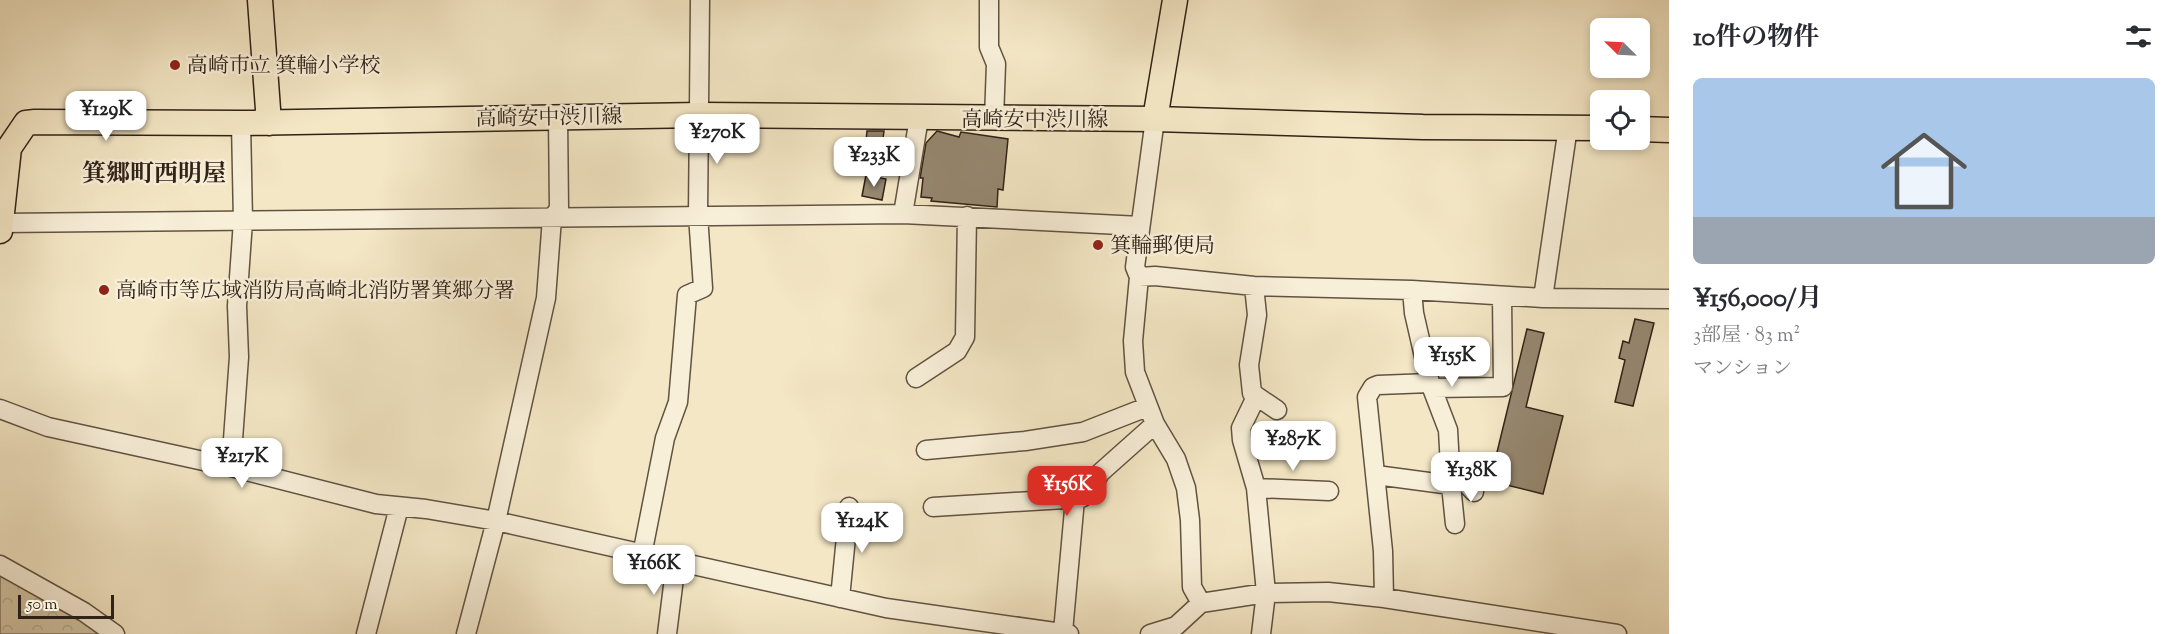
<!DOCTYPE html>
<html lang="ja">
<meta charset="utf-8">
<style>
:root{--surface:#fff;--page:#f2f2f3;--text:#2b2b33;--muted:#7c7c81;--accent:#d93025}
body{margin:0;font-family:"Sorts Mill Goudy","Noto Serif JP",serif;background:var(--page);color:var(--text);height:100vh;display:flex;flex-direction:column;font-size:22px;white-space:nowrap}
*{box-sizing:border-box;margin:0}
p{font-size:20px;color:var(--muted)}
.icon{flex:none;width:33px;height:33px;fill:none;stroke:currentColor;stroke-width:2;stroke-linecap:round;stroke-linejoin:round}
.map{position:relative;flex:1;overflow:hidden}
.side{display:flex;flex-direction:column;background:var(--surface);width:510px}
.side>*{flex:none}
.needle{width:39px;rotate:294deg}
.buttons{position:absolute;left:1590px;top:18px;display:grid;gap:12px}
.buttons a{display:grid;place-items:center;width:60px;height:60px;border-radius:9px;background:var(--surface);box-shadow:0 3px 9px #0003;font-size:30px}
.scale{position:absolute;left:18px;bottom:15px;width:96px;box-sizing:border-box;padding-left:6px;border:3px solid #302217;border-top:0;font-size:16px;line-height:21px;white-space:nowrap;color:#302217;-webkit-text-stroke:4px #f8efd9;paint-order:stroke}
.price{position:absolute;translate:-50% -51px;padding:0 14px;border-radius:12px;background:#fff;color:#222;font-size:20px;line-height:39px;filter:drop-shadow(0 2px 3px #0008)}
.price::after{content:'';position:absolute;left:50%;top:36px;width:18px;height:14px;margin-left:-9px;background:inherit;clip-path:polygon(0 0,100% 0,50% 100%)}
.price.current{background:var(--accent);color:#fff}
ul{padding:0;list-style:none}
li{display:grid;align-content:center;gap:12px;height:318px;padding:0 24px}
li span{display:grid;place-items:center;height:186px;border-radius:9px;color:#555}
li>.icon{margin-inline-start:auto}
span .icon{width:108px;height:108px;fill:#fffc;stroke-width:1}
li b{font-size:26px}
h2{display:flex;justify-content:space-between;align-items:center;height:72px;padding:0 24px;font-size:26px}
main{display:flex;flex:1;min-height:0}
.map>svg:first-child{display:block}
</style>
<main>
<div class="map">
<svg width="1669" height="634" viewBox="0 0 1669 634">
<defs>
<pattern id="park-crowns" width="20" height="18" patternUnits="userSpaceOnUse" patternTransform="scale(1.5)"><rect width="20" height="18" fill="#d3c6a7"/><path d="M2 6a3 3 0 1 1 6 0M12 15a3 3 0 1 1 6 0" fill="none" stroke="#b5aa8f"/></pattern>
</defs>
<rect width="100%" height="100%" fill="#f4e7c5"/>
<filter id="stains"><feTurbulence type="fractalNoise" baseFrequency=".00333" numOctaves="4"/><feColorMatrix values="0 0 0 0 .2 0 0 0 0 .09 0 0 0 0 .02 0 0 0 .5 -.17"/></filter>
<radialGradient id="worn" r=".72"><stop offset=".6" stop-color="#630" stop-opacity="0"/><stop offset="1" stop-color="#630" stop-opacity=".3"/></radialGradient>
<path fill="url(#park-crowns)" stroke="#82745f" stroke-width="1.5" d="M0,572l65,36 36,26h-101z"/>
<path fill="#968871" stroke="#302217" stroke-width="1.5" d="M867,131h17l-3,22 -16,-2z
M937,131l22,6 2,-5 47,7 -5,51 -5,-1 -1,18 -66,-6 1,-3 -11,-1 2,-19h-3l6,-35z
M895,150l7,2 -3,16 -8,-2z
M866,175l20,4 -4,21 -20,-4z
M1635,319l19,4 -21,83 -18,-4 10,-42 -6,-2 4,-17 6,2z
M1527,329l17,4 -18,74 37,9 -20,78 -53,-13z"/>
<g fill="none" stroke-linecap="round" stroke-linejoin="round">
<g stroke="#615342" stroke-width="21">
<path id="minor" d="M989,0v47l7,17 -2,55
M1155,119l-20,148 4,10 16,-1 99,10 158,4 131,8 126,1
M903,214l16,-96
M1,223l902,-9 237,12
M1139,277l-6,64 2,31 20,52 21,35 10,29 4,32 2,67 9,16
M1254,286l3,29 -8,50 3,28 25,17
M1412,290l2,23 16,70 18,47 2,36 24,26
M1543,298l25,-171
M916,378l41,-27 8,-14 2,-121
M1433,388l70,-1 -1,-90
M1256,397l-15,31 1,12 14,48 10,105 -5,41
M0,409l48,18 183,40 145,37 50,5 70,12 390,87 183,26
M926,450l99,-9 58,-9 64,-25
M231,467l8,-110 -2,-51 6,-85 -2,-98
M1376,475l75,10
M1256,488l73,3
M933,507l148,-9 8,-5 11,-20 55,-49
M1455,524l-4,-39 5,-8
M642,555l23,-117 13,-36 9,-107 16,-7 -5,-73 2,-215
M0,565l84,47 31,22
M840,598l9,-91
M1384,598l-1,-47 -16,-154 6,-10 5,-2 52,-2
M1063,632l12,-133
M366,634l33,-127
M466,634l30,-113 50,-223 6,-80 7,-9 -1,-92
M667,634l9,-72
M1150,634l26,-8 25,-23 65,-10 62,-1 56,6 233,36"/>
</g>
<g stroke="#302217" stroke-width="27">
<path id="major" d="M260,0l9,123
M1155,119l20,-119
M1640,129l29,1
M0,231l9,-83 17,-25 9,-1 206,1 459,-8 455,4 268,8 177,1"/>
</g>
<use href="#minor" stroke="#f8efd9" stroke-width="18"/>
<use href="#major" stroke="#f4e7c5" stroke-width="24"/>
</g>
<g fill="#8f2418" stroke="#f8efd9" stroke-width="2">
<circle cx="175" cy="65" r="6"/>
<circle cx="1098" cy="245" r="6"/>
<circle cx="104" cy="290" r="6"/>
</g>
<g text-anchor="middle" stroke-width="5" stroke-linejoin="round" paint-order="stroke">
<g font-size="21" fill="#302217" stroke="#f8efd9" text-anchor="start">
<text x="187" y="72">高崎市立 箕輪小学校</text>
<text x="1110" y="252">箕輪郵便局</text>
<text x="116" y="297">高崎市等広域消防局高崎北消防署箕郷分署</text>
</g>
<g font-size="21" fill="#302217" stroke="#f8efd9">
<text transform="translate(549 117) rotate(-1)" y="7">高崎安中渋川線</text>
<text x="1035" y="126">高崎安中渋川線</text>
</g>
<g font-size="24" font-weight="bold" fill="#302217" stroke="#f8efd9">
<text x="154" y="181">箕郷町西明屋</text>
</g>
</g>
<rect width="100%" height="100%" filter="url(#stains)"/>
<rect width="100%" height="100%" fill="url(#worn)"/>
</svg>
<div class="buttons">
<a><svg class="needle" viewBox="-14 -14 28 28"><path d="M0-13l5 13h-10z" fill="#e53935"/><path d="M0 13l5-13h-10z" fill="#7c7c81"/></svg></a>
<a><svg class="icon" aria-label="locate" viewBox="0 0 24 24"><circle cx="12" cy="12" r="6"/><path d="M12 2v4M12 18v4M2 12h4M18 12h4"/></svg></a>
</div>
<div class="scale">50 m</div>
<b class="price" style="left:106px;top:142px">¥129K</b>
<b class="price" style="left:717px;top:165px">¥270K</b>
<b class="price" style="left:874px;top:188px">¥233K</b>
<b class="price" style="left:1452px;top:388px">¥155K</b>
<b class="price" style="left:1293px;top:472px">¥287K</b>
<b class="price" style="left:242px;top:489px">¥217K</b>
<b class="price" style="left:1471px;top:503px">¥138K</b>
<b class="price current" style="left:1067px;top:517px">¥156K</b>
<b class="price" style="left:862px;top:554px">¥124K</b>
<b class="price" style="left:654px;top:596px">¥166K</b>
</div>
<section class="side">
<h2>10件の物件<svg class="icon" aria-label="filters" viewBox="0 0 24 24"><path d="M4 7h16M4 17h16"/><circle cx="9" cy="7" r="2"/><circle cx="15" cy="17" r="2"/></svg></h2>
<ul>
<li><span style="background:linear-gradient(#a9c7e8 75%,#9aa5b1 0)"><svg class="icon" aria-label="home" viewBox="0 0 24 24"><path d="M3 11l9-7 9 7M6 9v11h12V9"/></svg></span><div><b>¥156,000/月</b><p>3部屋 · 83 m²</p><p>マンション</p></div></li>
</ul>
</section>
</main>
